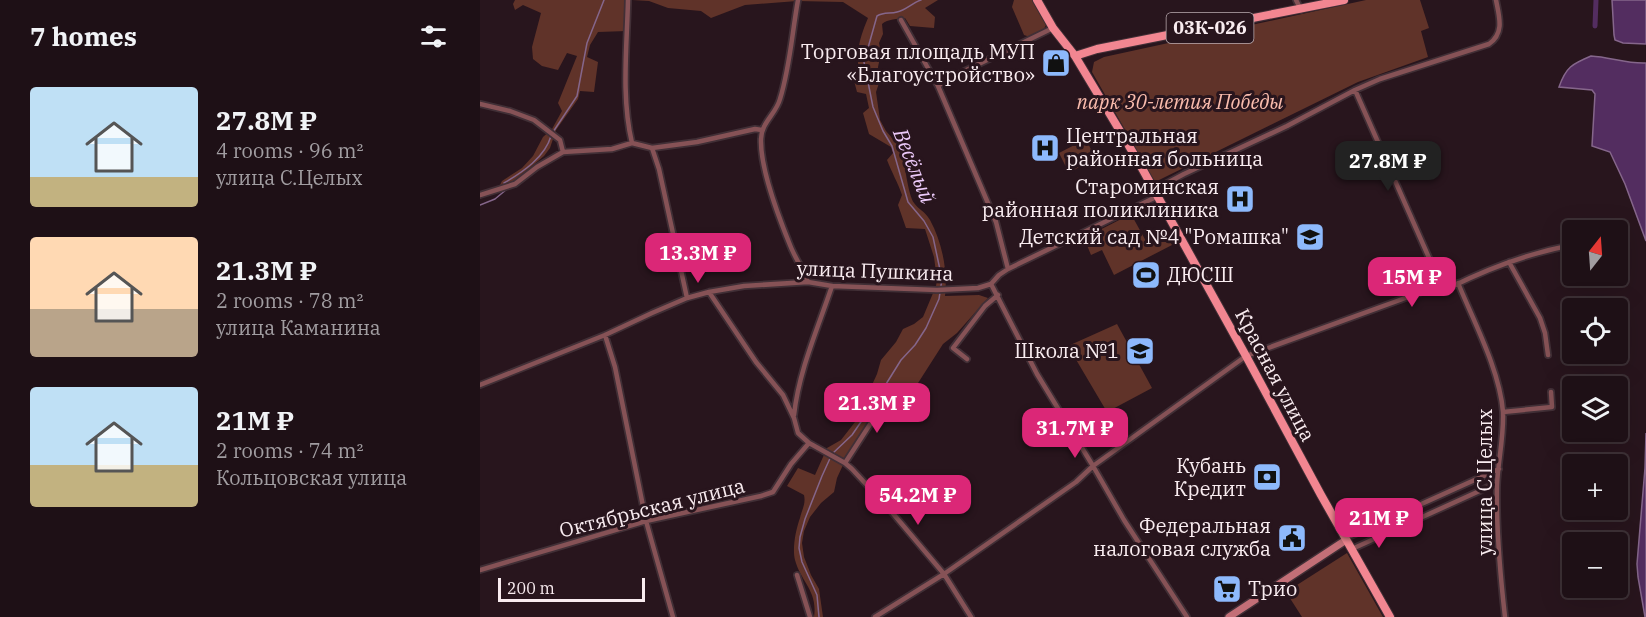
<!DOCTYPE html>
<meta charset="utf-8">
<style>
:root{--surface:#1e1016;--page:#26191f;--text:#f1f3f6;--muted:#a19da1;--line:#3c3035;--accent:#db2777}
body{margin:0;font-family:"IBM Plex Serif",serif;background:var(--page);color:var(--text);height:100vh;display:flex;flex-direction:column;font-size:22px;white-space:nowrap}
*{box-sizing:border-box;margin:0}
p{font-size:20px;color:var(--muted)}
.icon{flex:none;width:33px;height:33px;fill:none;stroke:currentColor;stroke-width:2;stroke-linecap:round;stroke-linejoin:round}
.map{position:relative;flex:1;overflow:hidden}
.side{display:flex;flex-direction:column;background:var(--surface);width:480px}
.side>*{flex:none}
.needle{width:39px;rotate:17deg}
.tools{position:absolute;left:1082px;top:220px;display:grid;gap:12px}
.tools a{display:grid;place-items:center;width:66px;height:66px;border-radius:6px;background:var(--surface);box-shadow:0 6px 24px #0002,0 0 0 2px var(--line);font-size:30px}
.scale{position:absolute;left:18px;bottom:15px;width:147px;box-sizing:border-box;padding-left:6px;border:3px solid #f9ecf0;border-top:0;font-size:16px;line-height:21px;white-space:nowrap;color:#f9ecf0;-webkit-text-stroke:4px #28151d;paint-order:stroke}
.price{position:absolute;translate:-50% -51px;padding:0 14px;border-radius:12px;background:var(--accent);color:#fff;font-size:20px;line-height:39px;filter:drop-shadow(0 2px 3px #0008)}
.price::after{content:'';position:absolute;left:50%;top:36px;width:18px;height:14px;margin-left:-9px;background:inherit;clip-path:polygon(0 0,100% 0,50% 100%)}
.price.selected{background:#222;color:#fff}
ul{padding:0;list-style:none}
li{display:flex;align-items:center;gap:18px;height:150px;padding:0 30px}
li span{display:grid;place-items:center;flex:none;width:168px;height:120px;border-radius:6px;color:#555}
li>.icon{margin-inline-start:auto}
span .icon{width:72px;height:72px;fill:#fffc;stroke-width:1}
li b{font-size:26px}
h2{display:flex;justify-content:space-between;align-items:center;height:72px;padding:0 30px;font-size:26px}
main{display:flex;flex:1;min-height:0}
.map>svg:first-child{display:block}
</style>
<main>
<section class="side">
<h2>7 homes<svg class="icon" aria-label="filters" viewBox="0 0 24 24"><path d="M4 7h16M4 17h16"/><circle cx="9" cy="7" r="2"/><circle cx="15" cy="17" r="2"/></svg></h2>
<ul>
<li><span style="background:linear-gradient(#bfe0f5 75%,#c2b280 0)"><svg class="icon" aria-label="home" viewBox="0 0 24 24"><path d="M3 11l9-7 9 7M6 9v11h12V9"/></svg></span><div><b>27.8M ₽</b><p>4 rooms · 96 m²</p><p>улица С.Целых</p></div></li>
<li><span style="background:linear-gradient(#ffd9b3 60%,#b9a48a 0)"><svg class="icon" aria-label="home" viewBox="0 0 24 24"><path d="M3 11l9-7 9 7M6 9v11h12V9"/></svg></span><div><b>21.3M ₽</b><p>2 rooms · 78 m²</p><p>улица Каманина</p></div></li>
<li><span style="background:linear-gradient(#bfe0f5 65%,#c2b280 0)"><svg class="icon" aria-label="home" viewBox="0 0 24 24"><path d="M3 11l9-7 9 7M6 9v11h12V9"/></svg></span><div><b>21M ₽</b><p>2 rooms · 74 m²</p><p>Кольцовская улица</p></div></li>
</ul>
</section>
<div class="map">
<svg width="1166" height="617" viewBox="0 0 1166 617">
<rect width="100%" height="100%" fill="#28151d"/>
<path fill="#603329" d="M35,0h113l-1,31 -29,1 -8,13 -3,12 11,5 -4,30 -14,-1 -2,8 -22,31 -6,18 -6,8 -28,23v2l-18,8 4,-8 20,-13 11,-12 10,-19 9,-8 10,-18 -4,-8 19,-47 -10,-3 -9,17 -16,-4 -9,-7 -1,-12 9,-34 -18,-8 -8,5 -2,-6z
M152,0h306l-13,8 10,9 -1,11 -24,-2 -5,-8c-8,1 -17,1 -23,6l1,10 -4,9 2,10 -3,14 1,16 -3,9 4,28 6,11 6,7 7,-2 6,8 -3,5c2,11 6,46 12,54 4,6 11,8 16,17 12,22 18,51 15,76l34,-1 9,3 -31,35 -14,11 -32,50 -21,-3 -42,63 -11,24 -3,14 -13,11 -11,14 -6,14 -2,12 2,14 7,18 8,14 4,28h-9c4,-26 -13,-35 -19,-57 -3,-12 1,-31 5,-42 2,-9 6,-14 4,-23l-17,-9 11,-18 17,7 12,-27 14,-8 14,-18 22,-48 4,-14 15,-18 7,-13 11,-5 9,-7 13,-31 1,-6 -3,-23 -9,-28 -19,-1 -8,-23 4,-10c-4,-12 -10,-22 -15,-35l6,-7 -2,-6 -22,-13 -6,-21 6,-5 -3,-14 -9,-2 -4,-15c8,-12 4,-11 5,-24 1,-12 5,-23 10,-35l-25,-16 -46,-1 -52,4 -34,13 -10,-7 -33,-3 -19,-7z
M534,0h18l14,25 -2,4 -14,8 -6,-2 -12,-28z
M886,0h54l9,28 -8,3 7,26 -70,25 -203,100 -63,-110 2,-10 10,-5z
M606,139l9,19 -26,15 -10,-20z
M651,214l16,29 18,-10 7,12 -58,30 -12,-25 -11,5 -7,-17z
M637,324l35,64 -45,24 -39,-66z
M867,553l36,64h-81l-16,-25z"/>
<path fill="#532d60" stroke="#85668b" stroke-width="1.5" d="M1132,0h34v44l-23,-1 -8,-3 -1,-5z
M1111,56c19,1 36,8 55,7v178l-21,-57 -15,-32 -18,-6 3,-52 -3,-4 -33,-3c7,-20 13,-23 32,-31z
M1166,433v184h-1l-7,-40 -1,-13 8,-96z"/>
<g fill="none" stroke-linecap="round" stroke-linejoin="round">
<path stroke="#85668b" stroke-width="1.5" d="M73,132l24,-36 10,-53 17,-43
M25,185l-1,-2c19,-11 41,-26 47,-47
M0,205l15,-6 12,-10
M339,617l-2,-22 -15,-33 -3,-14 1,-11 5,-18 17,-43 10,-22 20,-19 26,-38 23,-37 14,-15 11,-17 13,-29 3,-20 -9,-42 -9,-16 -16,-19 -16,-56 -9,-15 -10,-24 -9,-45 13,-46c7,-4 13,-2 20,-4 9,-2 15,-9 24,-12"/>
<path stroke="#532d60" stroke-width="5" d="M1115,26l1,-26"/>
<g stroke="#412f36" stroke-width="8">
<path id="street" d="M148,0c-1,46 -7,97 4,143
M318,0c-6,33 -8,67 -18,99 -4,15 -19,24 -19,40 -1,29 18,79 29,106 5,13 13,24 18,37
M816,0l5,10
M421,20l37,66 58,136 12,47
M458,86l12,-8 103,-50
M875,90l86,195
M0,104l30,7 24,9 26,20 3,12
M172,148l7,21 28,129
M674,190l30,-16 103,-48 68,-36 25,-11 109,-35c16,-11 10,-28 7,-44
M0,195l35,-11 22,-17 26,-15 49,-3 20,-6 20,5 45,-6 58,-13 7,1
M1029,262l31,56 5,15 3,22
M978,283c16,39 42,88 45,129 1,25 -5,49 -6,73 -1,44 3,88 8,132
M511,284l46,90 56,92 31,54 63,97
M229,292l47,70 27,33 11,23 4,15 11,10 36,20 7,6 38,41 54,64 27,43
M125,335l10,32 31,154 27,96
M487,359l-14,-11 32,-42 13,-11
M0,385l125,-50 47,-22 35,-15 22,-6 35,-6 64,-4 24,4 105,4 41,-2 13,-4 8,-9 9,-6 150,-73
M1023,412l49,-5 -1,-15
M314,415c5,-45 24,-87 38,-129
M365,463l46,-71
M866,538l153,-69
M872,549l145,-66
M0,570l166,-49 115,-25 12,-4 18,-28 18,-21
M317,575l13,42
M395,617l69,-43 132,-92 17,-16 153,-110 195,-71 10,2c38,-19 79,-34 121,-42"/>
</g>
<g stroke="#412f36" stroke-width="10">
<path id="secondary" d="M749,617l117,-77"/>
</g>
<g stroke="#412f36" stroke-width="10">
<path id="primary" d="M557,0l16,28 22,28 63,105 108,195 75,139 69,122
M595,56l22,-7 247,-49"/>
</g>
<use href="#street" stroke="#865256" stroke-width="4.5"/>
<use href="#secondary" stroke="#c36f77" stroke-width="7"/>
<use href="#primary" stroke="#f28691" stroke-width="8"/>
</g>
<defs>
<g id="shop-square" transform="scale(1.5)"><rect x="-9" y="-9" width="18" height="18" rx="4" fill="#8db9fc" stroke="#28151d"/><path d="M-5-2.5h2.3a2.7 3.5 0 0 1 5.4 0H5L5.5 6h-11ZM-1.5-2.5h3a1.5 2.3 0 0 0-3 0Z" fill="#111"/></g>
<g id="hospital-square" transform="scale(1.5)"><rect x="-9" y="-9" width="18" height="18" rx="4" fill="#8db9fc" stroke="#28151d"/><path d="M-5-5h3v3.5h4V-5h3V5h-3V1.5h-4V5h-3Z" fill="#111"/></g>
<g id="school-square" transform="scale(1.5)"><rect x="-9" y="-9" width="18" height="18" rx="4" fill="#8db9fc" stroke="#28151d"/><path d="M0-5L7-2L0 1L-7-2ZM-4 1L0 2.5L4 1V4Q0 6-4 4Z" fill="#111"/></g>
<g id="stadium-square" transform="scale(1.5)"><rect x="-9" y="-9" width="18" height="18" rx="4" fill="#8db9fc" stroke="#28151d"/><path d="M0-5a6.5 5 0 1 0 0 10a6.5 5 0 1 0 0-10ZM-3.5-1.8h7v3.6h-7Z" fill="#111"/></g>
<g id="bank-square" transform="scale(1.5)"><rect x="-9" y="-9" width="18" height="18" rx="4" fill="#8db9fc" stroke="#28151d"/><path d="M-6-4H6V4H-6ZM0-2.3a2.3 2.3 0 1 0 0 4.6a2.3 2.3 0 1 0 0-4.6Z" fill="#111"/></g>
<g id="civic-square" transform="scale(1.5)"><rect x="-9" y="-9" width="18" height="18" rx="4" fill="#8db9fc" stroke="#28151d"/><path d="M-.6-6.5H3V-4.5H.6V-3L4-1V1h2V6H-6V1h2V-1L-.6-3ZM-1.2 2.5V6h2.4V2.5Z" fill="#111"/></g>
<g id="supermarket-square" transform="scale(1.5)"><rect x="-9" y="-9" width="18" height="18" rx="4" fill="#8db9fc" stroke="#28151d"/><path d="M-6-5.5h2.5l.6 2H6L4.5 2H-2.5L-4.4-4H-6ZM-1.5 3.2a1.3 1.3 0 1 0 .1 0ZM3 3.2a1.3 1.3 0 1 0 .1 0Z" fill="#111"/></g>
</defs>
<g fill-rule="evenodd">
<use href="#shop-square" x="576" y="63"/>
<use href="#hospital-square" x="565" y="148"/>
<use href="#hospital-square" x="760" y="199"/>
<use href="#school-square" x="830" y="237"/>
<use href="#stadium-square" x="666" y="275"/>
<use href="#school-square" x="660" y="351"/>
<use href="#bank-square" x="787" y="477"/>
<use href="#civic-square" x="812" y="538"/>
<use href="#supermarket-square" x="747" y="589"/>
</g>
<g text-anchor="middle" stroke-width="6" stroke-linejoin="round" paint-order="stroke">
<rect fill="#28151d" stroke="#baacb1" stroke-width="1.5" x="686.5" y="13" width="87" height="30" rx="4.5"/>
<g font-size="18" font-weight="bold" fill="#f9ecf0">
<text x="730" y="34">03К-026</text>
</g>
<g font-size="20" fill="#f9ecf0" stroke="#28151d" text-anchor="end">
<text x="555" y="59">Торговая площадь МУП<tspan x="555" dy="23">«Благоустройство»</tspan></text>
<text x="586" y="143" text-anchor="start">Центральная<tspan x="586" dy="23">районная больница</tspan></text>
<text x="739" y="194">Староминская<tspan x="739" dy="23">районная поликлиника</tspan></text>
<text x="809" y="244">Детский сад №4 "Ромашка"</text>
<text x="687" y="282" text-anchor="start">ДЮСШ</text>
<text x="639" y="358">Школа №1</text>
<text x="766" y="473">Кубань<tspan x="766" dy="23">Кредит</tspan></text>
<text x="791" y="533">Федеральная<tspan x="791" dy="23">налоговая служба</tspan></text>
<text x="768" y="596" text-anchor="start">Трио</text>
</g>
<g font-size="20" font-style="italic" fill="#fabcad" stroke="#28151d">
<text x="700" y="109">парк 30-летия Победы</text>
</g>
<g font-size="20" fill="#f9ecf0" stroke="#28151d">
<text transform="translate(395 271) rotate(2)" y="7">улица Пушкина</text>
<text transform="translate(795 375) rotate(62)" y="7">Красная улица</text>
<text transform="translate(1005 482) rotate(-90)" y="7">улица С.Целых</text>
<text transform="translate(172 508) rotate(-14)" y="7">Октябрьская улица</text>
</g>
<g font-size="21" font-style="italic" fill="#eccafa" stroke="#28151d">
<text transform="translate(434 166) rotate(68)" y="7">Весёлый</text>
</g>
</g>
</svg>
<div class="tools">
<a><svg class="needle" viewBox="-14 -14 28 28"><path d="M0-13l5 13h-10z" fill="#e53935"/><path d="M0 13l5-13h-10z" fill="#a19da1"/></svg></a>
<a><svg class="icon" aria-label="locate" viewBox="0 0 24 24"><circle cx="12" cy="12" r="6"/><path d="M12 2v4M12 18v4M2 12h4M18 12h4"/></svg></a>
<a><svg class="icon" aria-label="layers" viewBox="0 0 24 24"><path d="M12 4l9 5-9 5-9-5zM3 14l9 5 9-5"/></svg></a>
<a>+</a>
<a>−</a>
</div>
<div class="scale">200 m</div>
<b class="price selected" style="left:908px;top:192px">27.8M ₽</b>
<b class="price" style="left:218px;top:284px">13.3M ₽</b>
<b class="price" style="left:932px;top:308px">15M ₽</b>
<b class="price" style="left:397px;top:434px">21.3M ₽</b>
<b class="price" style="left:595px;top:459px">31.7M ₽</b>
<b class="price" style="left:438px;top:526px">54.2M ₽</b>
<b class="price" style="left:899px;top:549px">21M ₽</b>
</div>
</main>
